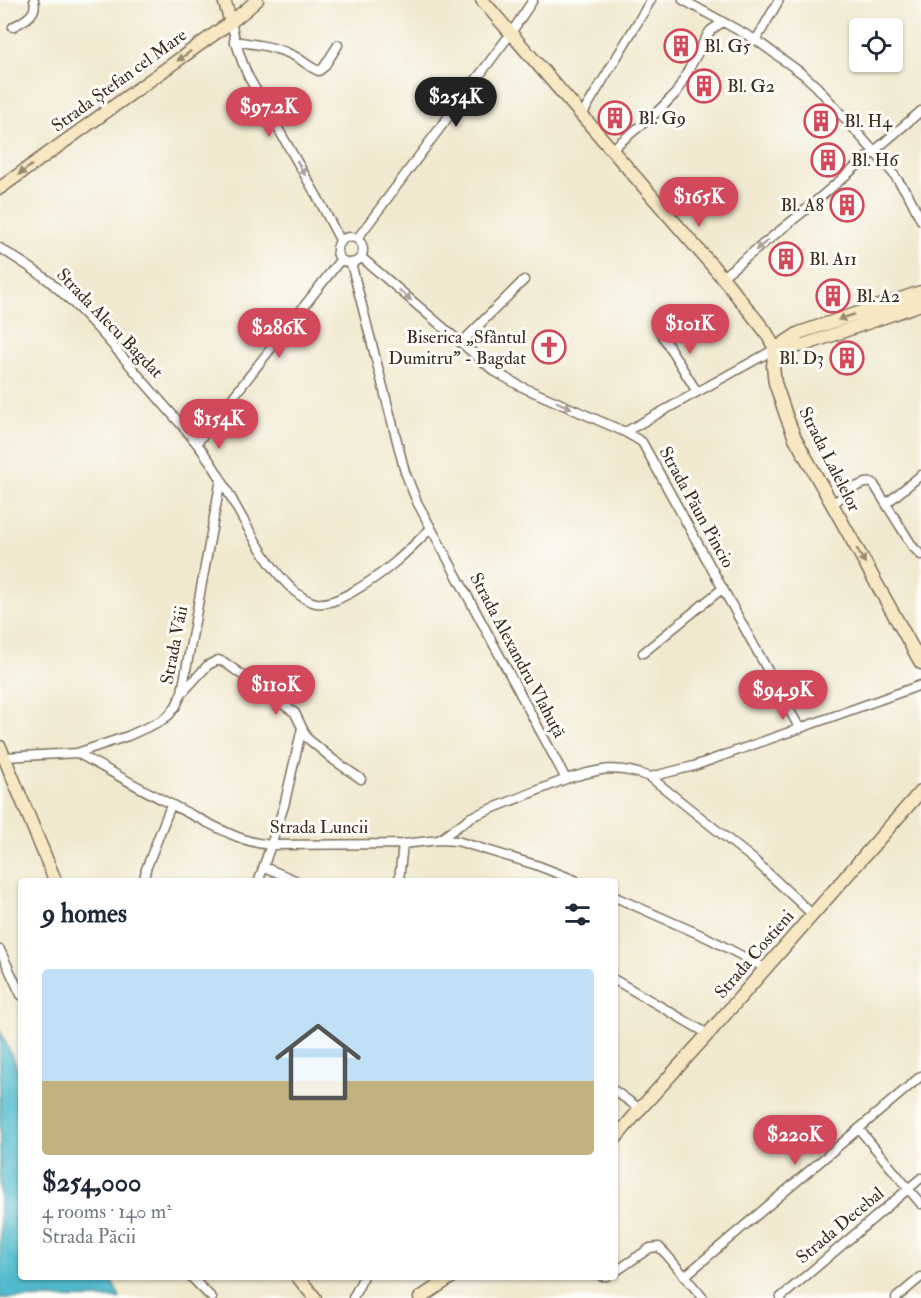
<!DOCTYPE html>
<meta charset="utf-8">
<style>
:root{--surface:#fff;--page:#f6f6f7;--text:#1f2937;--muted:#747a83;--line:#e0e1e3;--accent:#d1495b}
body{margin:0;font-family:"IM FELL Double Pica",serif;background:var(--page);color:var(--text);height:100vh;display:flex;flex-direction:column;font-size:22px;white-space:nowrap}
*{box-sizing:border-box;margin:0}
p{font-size:20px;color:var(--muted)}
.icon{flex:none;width:33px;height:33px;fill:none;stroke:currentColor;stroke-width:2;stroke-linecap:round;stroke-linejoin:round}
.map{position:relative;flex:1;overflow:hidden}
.drawer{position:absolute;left:18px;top:878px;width:600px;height:402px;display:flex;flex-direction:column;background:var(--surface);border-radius:6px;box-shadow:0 2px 4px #0004}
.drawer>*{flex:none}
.tools{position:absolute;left:849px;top:18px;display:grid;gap:12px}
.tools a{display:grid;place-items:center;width:54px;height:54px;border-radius:6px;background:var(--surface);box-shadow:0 2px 4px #0004;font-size:30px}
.price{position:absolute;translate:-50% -51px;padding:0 14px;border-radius:21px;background:var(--accent);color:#fff;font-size:20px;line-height:39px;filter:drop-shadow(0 2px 3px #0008)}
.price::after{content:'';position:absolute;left:50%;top:36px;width:18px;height:14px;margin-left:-9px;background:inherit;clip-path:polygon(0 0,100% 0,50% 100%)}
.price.current{background:#222;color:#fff}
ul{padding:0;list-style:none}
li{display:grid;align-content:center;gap:12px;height:318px;padding:0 24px}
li+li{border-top:2px solid var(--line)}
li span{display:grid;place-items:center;height:186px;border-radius:6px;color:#555}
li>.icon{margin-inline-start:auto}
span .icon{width:108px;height:108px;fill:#fffc;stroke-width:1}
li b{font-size:26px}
h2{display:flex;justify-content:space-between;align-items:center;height:72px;padding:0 24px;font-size:26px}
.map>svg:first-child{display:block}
</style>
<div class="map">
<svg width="921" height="1298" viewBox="0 0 921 1298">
<rect width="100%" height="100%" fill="#fdfcf7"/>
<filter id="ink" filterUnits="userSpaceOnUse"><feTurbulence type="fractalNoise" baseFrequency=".0167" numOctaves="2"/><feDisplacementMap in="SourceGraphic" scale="12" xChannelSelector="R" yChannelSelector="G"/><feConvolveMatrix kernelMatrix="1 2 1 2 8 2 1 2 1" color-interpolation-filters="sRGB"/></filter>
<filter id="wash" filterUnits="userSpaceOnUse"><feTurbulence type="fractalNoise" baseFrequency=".008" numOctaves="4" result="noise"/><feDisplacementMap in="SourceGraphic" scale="24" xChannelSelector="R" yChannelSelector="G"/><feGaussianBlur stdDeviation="1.35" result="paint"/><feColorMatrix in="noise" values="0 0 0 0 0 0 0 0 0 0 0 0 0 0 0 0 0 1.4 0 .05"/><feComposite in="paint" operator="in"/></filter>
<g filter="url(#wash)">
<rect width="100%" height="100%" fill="#f1e9cf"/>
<path fill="#51bbce" stroke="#467276" stroke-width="1.5" d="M0,1030l21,46v200l89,1 10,21h-120z"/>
</g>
<g filter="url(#ink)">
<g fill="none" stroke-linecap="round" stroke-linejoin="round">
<g stroke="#7b6d5c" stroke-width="11">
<path id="street" d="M683,0l73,40 48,35 13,12 75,85 17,24 12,24
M231,22c4,19 9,36 17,54l71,124 22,42
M13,27c11,-7 25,-12 21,-27
M756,40l23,-40
M234,41c19,3 39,5 56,13 11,4 18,13 29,17l5,-4 14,-22
M582,115l69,-115
M612,149l44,-36 20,-20 32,-59 3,-4 12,-8
M337 250a13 13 0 1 1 26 0a13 13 0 1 1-26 0Z
M357,239l154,-206 22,-33
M0,248c17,11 34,21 49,33 38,32 70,72 102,109 25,29 51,56 70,89 18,32 58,117 95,124 13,2 27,-6 38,-12 32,-18 52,-38 77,-63
M361,257l133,114 26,15 105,46 17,10 158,287
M351,263l54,209 12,30 149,277c34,-10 50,-15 84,-2l103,82 60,56
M722,277l81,-65 118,-101
M660,332l37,60
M461,343l63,-63
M625,432l150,-83
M197,443l144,-184
M887,503l34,-28
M832,505c11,-9 27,-25 41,-22l40,64 8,8
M643,653l80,-65
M183,692l25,-27 10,-5 6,2 71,51 12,25 28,23 26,18
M77,753c40,22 80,45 121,65 24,12 46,25 73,27l132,-1 36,-4 18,1 79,24 39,15
M4,757l73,-4 51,-17 33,-15 8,-6 7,-9 6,-14 39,-213
M650,777l44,-11 227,-81
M439,840l32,-23 95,-38
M264,867l31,13
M144,880l2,-11 25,-64
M259,880l25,-74 18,-78
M399,880l4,-36
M615,897l93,41 57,30
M0,950l21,45
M615,980l93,54
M615,1091l25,18
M859,1129l62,75
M615,1272l35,-24 9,-1 7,7 37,44
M190,1276l22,22
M601,1276h6
M685,1276l236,-200
M353,1298l11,-22
M780,1298l141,-120
M896,1298l25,-21"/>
</g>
<g stroke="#7b6d5c" stroke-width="15">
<path id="secondary" d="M224,0l7,22
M482,0l240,277 44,55 9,17 -2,17 2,17 12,35 8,20 126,225
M0,188l231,-166 16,-13 10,-9
M775,349l24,-16 122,-41
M779,349l25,-4 117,-41
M0,747l55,133
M615,1139l25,-30 68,-75 213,-243
M297,1276l18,22
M420,1298l33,-22"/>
</g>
<use href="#street" stroke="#fff" stroke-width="8"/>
<use href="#secondary" stroke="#f7e8c3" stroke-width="12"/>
</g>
<defs><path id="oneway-solid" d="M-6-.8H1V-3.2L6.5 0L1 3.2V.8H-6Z" transform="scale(1.5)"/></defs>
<g fill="#998970">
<use href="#oneway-solid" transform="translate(184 56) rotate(144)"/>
<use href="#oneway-solid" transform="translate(25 170) rotate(144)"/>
<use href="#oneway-solid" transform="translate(846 317) rotate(161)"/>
<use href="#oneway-solid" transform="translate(861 556) rotate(61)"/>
</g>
<g fill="#a79f9a">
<use href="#oneway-solid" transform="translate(301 168) rotate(60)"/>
<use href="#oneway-solid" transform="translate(762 245) rotate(141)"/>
<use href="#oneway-solid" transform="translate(405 295) rotate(41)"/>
<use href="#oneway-solid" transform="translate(564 405) rotate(23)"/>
</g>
</g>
<defs>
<g id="building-ring" transform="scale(1.725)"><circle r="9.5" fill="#fdfcf7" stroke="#d1495b" stroke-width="1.5"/><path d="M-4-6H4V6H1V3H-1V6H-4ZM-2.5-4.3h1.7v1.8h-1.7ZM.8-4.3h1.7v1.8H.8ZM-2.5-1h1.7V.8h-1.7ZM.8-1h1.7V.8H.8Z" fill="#d1495b"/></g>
<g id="church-ring" transform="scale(1.725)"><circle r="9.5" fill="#fdfcf7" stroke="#d1495b" stroke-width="1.5"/><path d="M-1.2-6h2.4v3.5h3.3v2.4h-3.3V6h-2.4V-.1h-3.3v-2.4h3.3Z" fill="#d1495b"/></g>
</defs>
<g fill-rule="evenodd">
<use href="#building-ring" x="681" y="46"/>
<use href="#building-ring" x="704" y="86"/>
<use href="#building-ring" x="615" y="118"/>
<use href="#building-ring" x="821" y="121"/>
<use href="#building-ring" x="828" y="160"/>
<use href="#building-ring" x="847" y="205"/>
<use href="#building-ring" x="786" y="259"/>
<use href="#building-ring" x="833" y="296"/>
<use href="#church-ring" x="549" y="347"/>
<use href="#building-ring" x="847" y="358"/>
</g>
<g text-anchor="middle" stroke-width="6" stroke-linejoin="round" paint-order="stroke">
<g font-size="18" fill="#3b2a1e" stroke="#fdfcf7" text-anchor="start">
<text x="704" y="52">Bl. G5</text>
<text x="727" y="92">Bl. G2</text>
<text x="638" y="124">Bl. G9</text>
<text x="844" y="127">Bl. H4</text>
<text x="851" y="166">Bl. H6</text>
<text x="824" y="211" text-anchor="end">Bl. A8</text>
<text x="809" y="265">Bl. A11</text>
<text x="856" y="302">Bl. A2</text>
<text x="526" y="343" text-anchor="end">Biserica „Sfântul<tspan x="526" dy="21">Dumitru” - Bagdat</tspan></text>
<text x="824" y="364" text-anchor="end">Bl. D3</text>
</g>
<g font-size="18" fill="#3b2a1e" stroke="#fdfcf7">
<text transform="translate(119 80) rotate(-36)" y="6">Strada Ștefan cel Mare</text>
<text transform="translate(110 323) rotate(46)" y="6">Strada Alecu Bagdat</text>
<text transform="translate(830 459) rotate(63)" y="6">Strada Lalelelor</text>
<text transform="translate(697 507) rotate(61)" y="6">Strada Păun Pincio</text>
<text transform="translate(174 645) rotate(-79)" y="6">Strada Văii</text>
<text transform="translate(518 655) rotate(62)" y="6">Strada Alexandru Vlahuță</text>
<text x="319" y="833">Strada Luncii</text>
<text transform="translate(754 954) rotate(-49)" y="6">Strada Costieni</text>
<text transform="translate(840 1225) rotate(-40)" y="6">Strada Decebal</text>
</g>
</g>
</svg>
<div class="tools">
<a><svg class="icon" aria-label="locate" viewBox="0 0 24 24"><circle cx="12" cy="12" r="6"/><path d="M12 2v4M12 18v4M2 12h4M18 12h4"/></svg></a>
</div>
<b class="price current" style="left:456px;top:128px">$254K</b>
<b class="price" style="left:269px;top:138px">$97.2K</b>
<b class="price" style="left:699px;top:228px">$165K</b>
<b class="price" style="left:690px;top:355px">$101K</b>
<b class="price" style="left:279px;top:359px">$286K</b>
<b class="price" style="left:219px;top:450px">$154K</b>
<b class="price" style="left:276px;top:716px">$110K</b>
<b class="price" style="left:783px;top:721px">$94.9K</b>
<b class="price" style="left:795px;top:1166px">$220K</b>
<section class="drawer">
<h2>9 homes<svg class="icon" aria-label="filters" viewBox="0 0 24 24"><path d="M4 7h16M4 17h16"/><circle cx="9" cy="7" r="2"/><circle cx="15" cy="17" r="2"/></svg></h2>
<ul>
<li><span style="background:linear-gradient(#bfe0f5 60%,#c2b280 0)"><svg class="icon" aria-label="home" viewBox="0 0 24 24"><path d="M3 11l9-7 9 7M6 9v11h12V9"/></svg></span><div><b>$254,000</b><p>4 rooms · 140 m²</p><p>Strada Păcii</p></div></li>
</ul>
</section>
</div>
